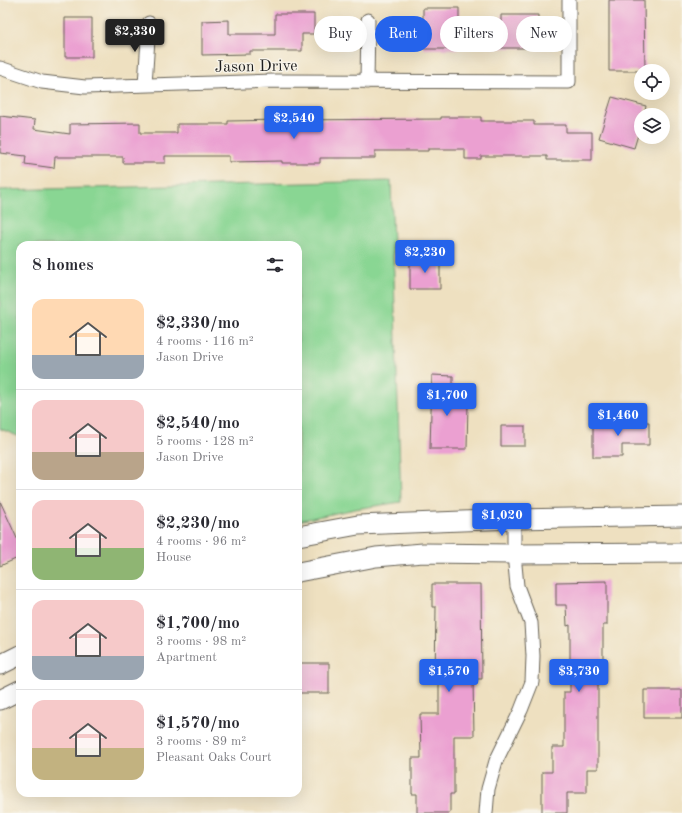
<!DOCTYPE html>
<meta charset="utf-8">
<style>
:root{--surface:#fff;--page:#f2f2f3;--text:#2b2b33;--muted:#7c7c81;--line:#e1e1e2;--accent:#2563eb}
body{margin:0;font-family:"Old Standard TT",serif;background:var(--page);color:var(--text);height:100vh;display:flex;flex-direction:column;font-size:15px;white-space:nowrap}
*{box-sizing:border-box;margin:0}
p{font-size:13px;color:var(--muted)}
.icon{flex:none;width:22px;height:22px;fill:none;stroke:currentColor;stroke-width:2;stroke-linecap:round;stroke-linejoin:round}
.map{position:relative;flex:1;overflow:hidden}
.sheet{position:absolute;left:16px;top:241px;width:286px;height:556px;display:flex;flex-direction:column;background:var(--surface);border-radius:12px;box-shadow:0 4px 16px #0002}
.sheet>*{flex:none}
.hud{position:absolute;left:314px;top:16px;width:308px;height:36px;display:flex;gap:8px}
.controls{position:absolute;left:634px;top:64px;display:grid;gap:8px}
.controls a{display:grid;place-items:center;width:36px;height:36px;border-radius:50%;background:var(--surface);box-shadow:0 4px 16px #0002;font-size:20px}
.price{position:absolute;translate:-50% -34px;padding:0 9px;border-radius:4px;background:var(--accent);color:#fff;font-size:13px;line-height:26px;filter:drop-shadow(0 1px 2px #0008)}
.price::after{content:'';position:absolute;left:50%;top:24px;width:12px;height:9px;margin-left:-6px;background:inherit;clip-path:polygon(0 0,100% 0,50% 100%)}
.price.active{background:#222;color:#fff}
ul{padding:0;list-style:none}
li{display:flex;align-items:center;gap:12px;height:100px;padding:0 16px}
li+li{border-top:1px solid var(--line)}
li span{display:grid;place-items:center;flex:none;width:112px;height:80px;border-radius:12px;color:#555}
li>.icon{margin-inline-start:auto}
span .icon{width:48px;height:48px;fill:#fffc;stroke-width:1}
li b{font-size:17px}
h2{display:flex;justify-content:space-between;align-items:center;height:48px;padding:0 16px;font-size:17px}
.chip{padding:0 14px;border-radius:18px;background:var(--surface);box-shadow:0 4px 16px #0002;font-size:14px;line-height:36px}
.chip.active{background:var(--accent);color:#fff}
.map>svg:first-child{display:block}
</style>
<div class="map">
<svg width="682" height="813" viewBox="0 0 682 813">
<rect width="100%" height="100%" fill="#f7f3e8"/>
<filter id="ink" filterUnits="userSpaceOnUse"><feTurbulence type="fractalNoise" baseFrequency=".025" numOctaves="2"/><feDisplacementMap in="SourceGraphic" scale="8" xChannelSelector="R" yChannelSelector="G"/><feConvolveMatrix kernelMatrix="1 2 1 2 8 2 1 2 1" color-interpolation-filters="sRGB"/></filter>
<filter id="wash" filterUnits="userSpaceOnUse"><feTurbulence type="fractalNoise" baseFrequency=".012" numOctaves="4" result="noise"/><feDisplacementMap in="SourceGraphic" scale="16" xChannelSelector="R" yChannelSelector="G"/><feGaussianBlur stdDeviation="0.9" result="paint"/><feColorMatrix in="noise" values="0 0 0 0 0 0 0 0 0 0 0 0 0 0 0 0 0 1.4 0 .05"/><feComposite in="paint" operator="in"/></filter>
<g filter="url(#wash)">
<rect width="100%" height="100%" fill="#eee0c0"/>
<path fill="#89d693" stroke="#527958" d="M391,181l10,321 -46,7 -57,12v-276h-278v192l-19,-8h-1v-239z"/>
<g id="blocks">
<path fill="#eba0d1" d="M609,0h35l1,71h-36z
M423,8h36v41h-36z
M275,14h39v20h-12v17h-52v3l-48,1v-34l27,-1v14h46z
M501,15h37v33h-46v-19h9z
M65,18h27v39h-27z
M612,97l34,9 -2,9h-3v10l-7,23 -35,-10z
M0,116l35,4 -1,9 36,5v-10l70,-1v10h37v-9h51v-3l54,-1 159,-1v-2h40v4h53v4h32v7h26v28h-45v-4h-66v3h-16v-10h-37v2h-53v7h-55v5h-38v-2l-53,1v-6h-64v7h-42v-6h-68l-1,11 -29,-4 1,-8 -26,-3z
M410,258h30v31h-30z
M432,375l21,1v27h15l-1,46h-37z
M593,422h56v23h-27v12h-29z
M501,426h24v20h-24z
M0,501l20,44v12l-20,9z
M607,581v44h-4v59h-5v85h-11v24h-20v20h-25v-41h10v-25h12v-55h6v-67l-3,1 -1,-21h-10v-23z
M432,584h49l1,95h-9l1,57h-20v58h-4v19h-33v-19h-5v-36h9l-1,-44h19v-35h-4l1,-72h-4z
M298,663h31v30h-31z
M644,690h38v28h-38z"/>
</g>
</g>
<g filter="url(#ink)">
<use href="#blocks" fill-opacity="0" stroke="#666155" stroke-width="1"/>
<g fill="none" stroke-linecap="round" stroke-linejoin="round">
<g stroke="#666155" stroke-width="15">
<path id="minor" d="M0,68l42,14 43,5 190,-6 294,1v-82
M367,82l1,-62
M145,85l4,-62
M486,813l2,-24 8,-28 25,-51 11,-28 1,-26 -2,-33 -14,-37 -3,-32v-35"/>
</g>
<g stroke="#666155" stroke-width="21">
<path id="secondary" d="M298,536l60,-11 156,-6 168,-3
M298,572l78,-15 47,-4 91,1 168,-1
M0,665l20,-10
M0,700l20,-10"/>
</g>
<use href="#minor" stroke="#fff" stroke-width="13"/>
<use href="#secondary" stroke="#fff" stroke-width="19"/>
</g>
</g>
<g text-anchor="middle" stroke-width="3" stroke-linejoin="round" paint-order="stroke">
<g font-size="16" fill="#1c1c1c" stroke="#f7f3e8">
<text transform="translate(256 65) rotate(-1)" y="6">Jason Drive</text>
</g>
</g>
</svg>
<div class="controls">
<a><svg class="icon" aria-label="locate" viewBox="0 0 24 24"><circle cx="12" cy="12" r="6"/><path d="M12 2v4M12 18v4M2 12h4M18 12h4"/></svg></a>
<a><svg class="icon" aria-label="layers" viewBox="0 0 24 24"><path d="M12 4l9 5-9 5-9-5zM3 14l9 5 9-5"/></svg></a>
</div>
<b class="price active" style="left:135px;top:53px">$2,330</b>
<b class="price" style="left:294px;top:140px">$2,540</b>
<b class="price" style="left:425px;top:274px">$2,230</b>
<b class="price" style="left:447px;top:417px">$1,700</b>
<b class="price" style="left:618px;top:437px">$1,460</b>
<b class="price" style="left:502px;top:537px">$1,020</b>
<b class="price" style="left:449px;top:693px">$1,570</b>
<b class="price" style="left:579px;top:693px">$3,730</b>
<div class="hud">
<a class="chip">Buy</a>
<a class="chip active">Rent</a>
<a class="chip">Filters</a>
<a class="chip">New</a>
</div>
<section class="sheet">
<h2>8 homes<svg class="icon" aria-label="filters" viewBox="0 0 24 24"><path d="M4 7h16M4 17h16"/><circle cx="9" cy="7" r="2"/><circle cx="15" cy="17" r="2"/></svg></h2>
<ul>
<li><span style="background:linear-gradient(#ffd9b3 70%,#9aa5b1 0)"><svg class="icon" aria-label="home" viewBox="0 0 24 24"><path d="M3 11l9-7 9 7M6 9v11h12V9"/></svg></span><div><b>$2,330/mo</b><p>4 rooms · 116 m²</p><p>Jason Drive</p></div></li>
<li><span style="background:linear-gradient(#f6c9c9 65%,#b9a48a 0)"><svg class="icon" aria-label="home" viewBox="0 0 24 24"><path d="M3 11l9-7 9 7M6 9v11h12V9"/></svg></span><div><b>$2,540/mo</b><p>5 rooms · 128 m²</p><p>Jason Drive</p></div></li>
<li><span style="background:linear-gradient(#f6c9c9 60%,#8fb573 0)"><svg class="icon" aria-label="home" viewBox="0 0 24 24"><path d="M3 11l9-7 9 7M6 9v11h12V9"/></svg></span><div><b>$2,230/mo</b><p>4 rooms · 96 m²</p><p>House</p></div></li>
<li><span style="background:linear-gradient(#f6c9c9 70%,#9aa5b1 0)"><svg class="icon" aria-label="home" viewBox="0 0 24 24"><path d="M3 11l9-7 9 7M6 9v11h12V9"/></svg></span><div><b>$1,700/mo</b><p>3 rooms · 98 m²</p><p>Apartment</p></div></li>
<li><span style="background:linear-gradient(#f6c9c9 60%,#c2b280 0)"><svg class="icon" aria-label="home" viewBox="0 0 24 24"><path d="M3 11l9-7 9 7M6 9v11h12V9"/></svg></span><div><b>$1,570/mo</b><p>3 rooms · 89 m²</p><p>Pleasant Oaks Court</p></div></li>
</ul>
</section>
</div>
